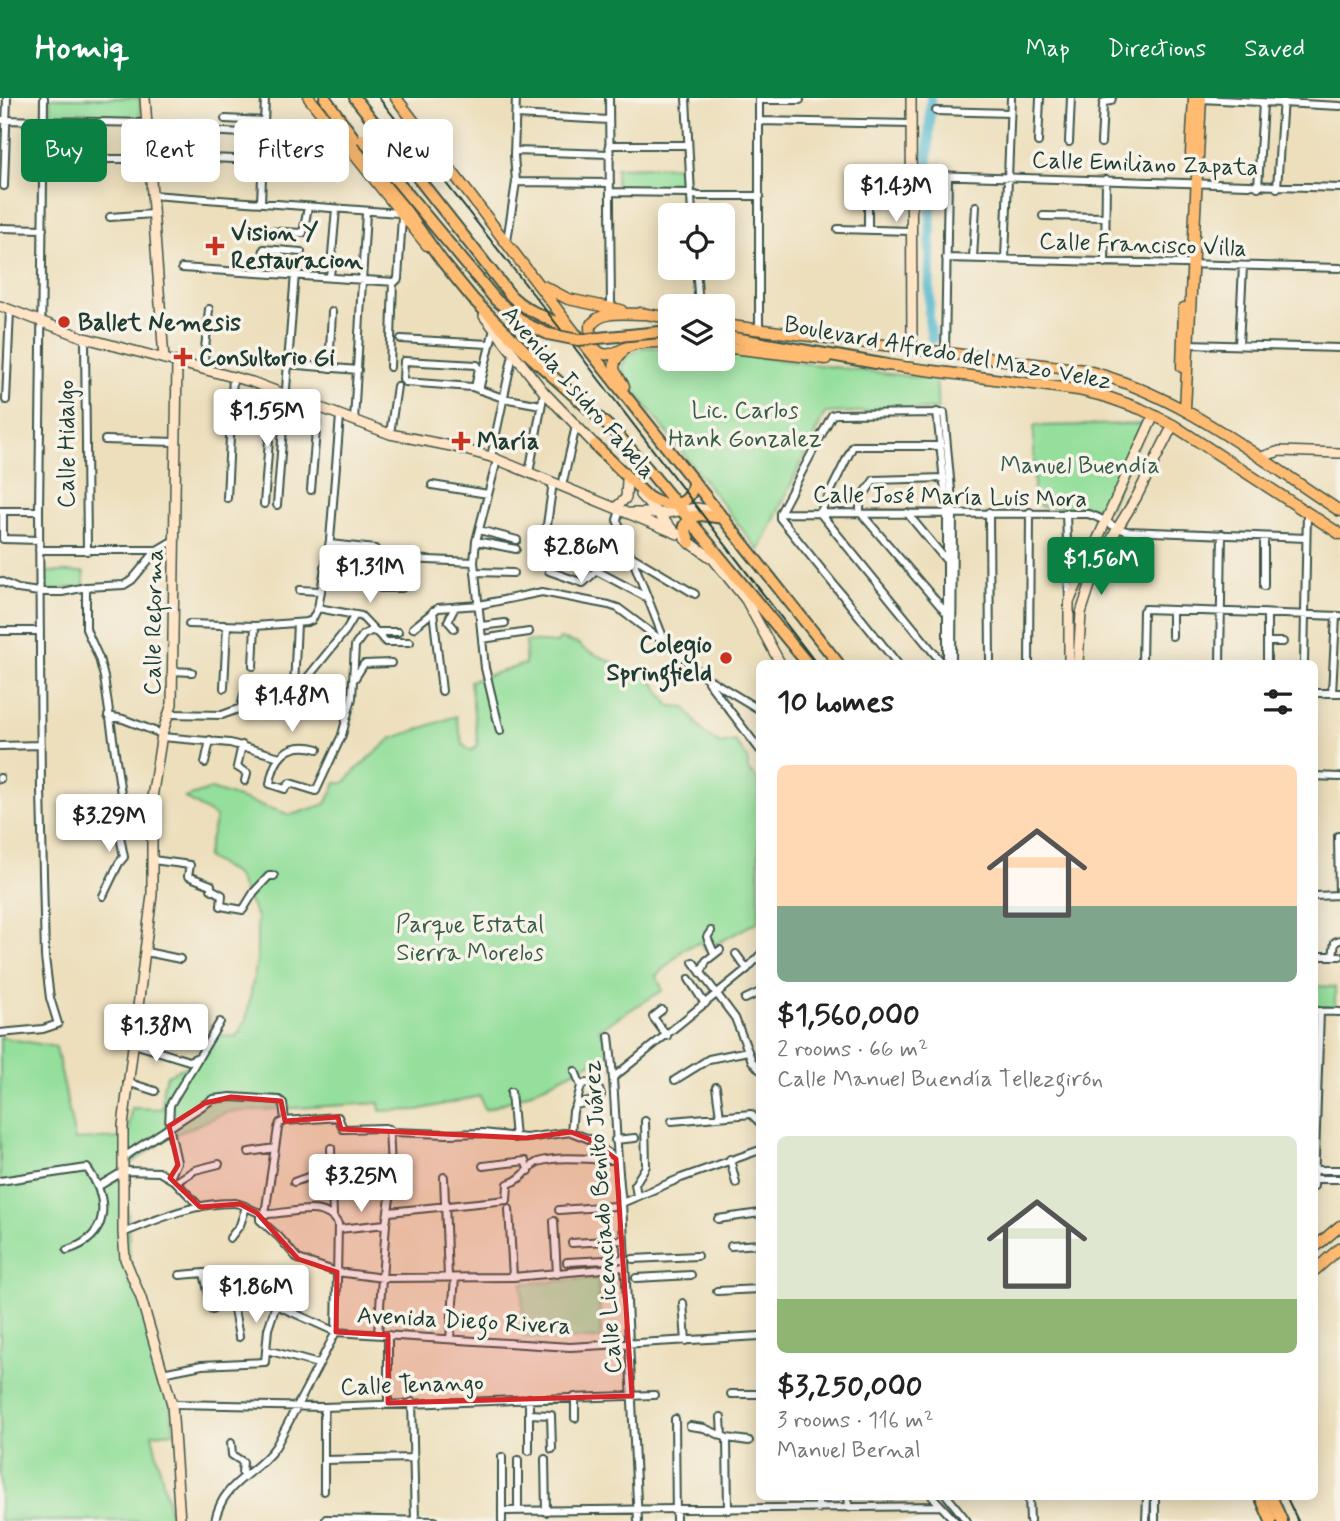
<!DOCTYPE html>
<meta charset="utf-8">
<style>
:root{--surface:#fff;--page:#f2f2f2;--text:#222;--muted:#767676;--accent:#0b8043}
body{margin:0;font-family:Mynerve,sans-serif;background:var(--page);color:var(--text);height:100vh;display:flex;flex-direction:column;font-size:26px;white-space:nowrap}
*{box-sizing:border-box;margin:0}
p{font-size:23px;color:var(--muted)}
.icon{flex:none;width:38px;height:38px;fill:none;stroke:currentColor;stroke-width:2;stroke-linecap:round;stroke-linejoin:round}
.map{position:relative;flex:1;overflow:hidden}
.sheet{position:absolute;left:756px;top:562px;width:562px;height:840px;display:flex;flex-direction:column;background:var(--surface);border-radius:10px;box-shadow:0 4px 18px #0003}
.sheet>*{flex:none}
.hud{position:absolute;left:21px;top:21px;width:630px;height:63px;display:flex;gap:14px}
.controls{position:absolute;left:658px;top:105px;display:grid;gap:14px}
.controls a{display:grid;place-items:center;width:77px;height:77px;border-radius:10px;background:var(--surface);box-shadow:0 4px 18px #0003;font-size:35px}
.price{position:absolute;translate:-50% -60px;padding:0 16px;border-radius:7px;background:#fff;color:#222;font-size:23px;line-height:46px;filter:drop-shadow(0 2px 4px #0008)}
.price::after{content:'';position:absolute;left:50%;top:42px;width:21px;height:16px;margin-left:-10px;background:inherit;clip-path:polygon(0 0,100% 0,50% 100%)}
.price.selected{background:var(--accent);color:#fff}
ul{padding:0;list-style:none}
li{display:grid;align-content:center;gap:14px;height:371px;padding:0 21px}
li span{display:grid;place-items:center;height:217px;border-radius:10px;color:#555}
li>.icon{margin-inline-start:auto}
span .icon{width:126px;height:126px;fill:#fffc;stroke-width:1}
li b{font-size:30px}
h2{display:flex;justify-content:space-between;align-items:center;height:84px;padding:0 21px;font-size:30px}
.tag{padding:0 24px;border-radius:10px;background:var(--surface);box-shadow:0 4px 18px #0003;font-size:24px;line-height:63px}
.tag.selected{background:var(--accent);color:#fff}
header{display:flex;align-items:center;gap:42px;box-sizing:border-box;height:98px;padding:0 35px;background:var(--accent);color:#fff}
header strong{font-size:33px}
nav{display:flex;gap:38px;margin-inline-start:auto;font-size:24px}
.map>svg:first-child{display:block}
</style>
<header>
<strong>Homiq</strong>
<nav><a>Map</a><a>Directions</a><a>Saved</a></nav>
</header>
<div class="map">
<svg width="1340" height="1423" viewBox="0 0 1340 1423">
<rect width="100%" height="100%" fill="#f7f3e8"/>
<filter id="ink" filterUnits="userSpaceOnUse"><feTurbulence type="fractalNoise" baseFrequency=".0143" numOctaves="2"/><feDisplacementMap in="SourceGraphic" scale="14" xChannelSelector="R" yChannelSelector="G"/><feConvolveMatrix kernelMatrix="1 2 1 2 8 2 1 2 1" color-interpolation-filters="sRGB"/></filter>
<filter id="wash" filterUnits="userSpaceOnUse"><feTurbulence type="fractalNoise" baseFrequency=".00686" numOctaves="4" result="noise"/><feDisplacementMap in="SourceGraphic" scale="28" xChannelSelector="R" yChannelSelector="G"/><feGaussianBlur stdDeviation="1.57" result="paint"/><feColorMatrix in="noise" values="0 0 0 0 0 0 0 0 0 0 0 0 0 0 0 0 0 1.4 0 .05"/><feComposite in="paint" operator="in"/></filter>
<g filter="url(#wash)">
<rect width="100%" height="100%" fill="#eddfbc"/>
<path fill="#94df9b" stroke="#5a8e68" stroke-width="2" d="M50,0h89l2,20h-90z
M685,68l3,22 -72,2v-22z
M644,249l26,1v11h53v-6l213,27 2,29 -113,4 -66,138 -139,-179 6,-15z
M1144,326l-3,7 2,1 -34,76 -68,-1v-2l-7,-1v-78z
M45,474h39v14l-39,5z
M560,541l18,5 7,6 66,29 19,27 15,1 19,26 16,11 15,-3 13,18v11l11,10v141l-54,29 -5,-8 -16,7 -28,27 7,14 -64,39 14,23 -90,44 -38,14 -5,-14 -62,14 -38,1 -1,-8 -152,9 -58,25 -39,27 -3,40 4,83 9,6 30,108 4,31 -22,2 20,87h-172v-484l56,10 19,93 53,-2 3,-30 39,1 2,-4 -10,2 1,-20 4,-12 35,-15 15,-25 20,2 9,-17 11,-60v-43l-21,-42 -30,-18 10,-40 -31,-19 26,-9 80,26 35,-11 10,-21h8l13,-14 34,-30 65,-23 7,29 8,6 7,-6 -8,-64 55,-17 1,-23 31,2z
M1314,888l21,1v22l-21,-1z
M598,1180l3,61 -78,-1 -1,-54z"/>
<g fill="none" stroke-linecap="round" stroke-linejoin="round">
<path stroke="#4eb6cd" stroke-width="10" d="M931,0l-4,78 4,32 -2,111 3,20"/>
</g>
</g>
<g filter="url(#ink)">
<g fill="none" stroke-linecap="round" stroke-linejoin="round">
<g stroke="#3e5548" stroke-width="10">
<path id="street" d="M609,0l2,209
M686,0l6,117
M1201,1l139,7
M759,2h41
M936,13l74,2
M516,17l93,5
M225,21l40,2
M0,22l146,3
M759,23l152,3
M204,33l60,3
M1038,44l2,-44
M1069,44l2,-44
M1101,45l2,-38 1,-3 7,-1 1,-3
M609,47h79
M514,53l96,3
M208,60l55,2
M104,61h45
M43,68l49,1
M932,77l408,13
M516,84l94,1
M4,88l3,-88
M1258,89l5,-84
M1277,90l6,-90
M610,94l80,1 8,3h62
M152,97l247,18
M868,102v30
M261,105l4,-105
M1043,118l62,1
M110,119l43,-3
M0,130l43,1
M838,131l73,2
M263,133l40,2 5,-26
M507,143l9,-59 -2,-27 2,-57
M946,160l394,10
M973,160l3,-52
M1005,161l6,-161
M1105,165l1,-84
M182,170l213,14 3,-3 4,-62
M696,170l3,38
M261,173l3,-22 37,3
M330,179l6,-68
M759,232v-232
M85,240l2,213
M401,241l87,5
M1188,246l152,4
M1239,247l4,-79
M945,255l3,-177
M286,266l72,6
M390,269l3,-85
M329,270l3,-56
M203,271l6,-60
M475,290l4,-20 -2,-3 -73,-4 -1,18 2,3 67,5 31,11 38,7
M479,292l15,-61
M6,302l4,-90
M937,314l10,100v151
M354,323l12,-209
M390,336l7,-48
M105,342l71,2
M941,348h-88l-33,67 122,150
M491,359l22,-103
M497,362l-21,81 -2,21 11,106 15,63
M529,375l15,-81
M944,380l-70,2 -14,20v12l88,103
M553,384l-7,50 85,24 64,38
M432,387l56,9
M562,388l14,-60
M311,392l7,-83
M227,400l6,-122
M264,406l9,-115
M277,407l18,-232
M620,412l-3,10 48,122
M0,413h39
M3,413v28l36,1
M989,414l1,151
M780,415l308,1c14,3 24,14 39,17l179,7
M907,415l39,47
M1066,415l3,85
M479,432l38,10
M476,443l40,8
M330,446l45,5
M39,452h118
M324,469l35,2
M549,473l34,12 12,-11h4l47,25
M475,474l38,1
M0,483l18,8 21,3h23l24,-5 38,-2 8,-5 25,-30 17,-10
M1264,488v-49
M86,489v42l13,29 5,19 17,117 -2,37 5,26 -5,6 -16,33
M380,490h22l1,-25 3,-4 68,3
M300,492l20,1
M318,510l43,8 25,26h24
M433,513l9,80
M189,526l66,2 52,-4 5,-2 6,-12 12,-68 10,-124
M481,528l24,-3
M413,530l25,-20 41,-3 63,-13 67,13 9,3 59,44 27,24 56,34
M454,530l-6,-7 7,-14
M0,533h40
M375,534h23
M1172,538v-26
M482,541l47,-7
M1267,544h16
M897,565l-117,-145v-5l52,-98 4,-1 108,-1 9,99 -1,151
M1029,565l1,-151
M1142,565l1,-52 2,-2 195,7
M1220,565l2,-129
M1267,565v-49
M1304,565l3,-151
M253,568l2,-40
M172,573l20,1
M355,580l9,-14 27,-1
M708,584l52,68
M224,590l3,-62
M1314,595h26
M1332,595l4,-77
M297,613l-7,-5 4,-19 3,-64
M170,616l52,1 19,-7 3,-14h24l11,-11 25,-1 42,-52 9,-15
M108,618l15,3 39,15
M162,639l68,6 50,14
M242,647l-5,22 10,6 -2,8
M0,648l41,-1
M318,651c-29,-8 -44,7 -48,35l15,5 5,-6 26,8 26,-56 10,-37 3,-52 8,-11 10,-5
M205,665l5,-23
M1314,678l26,1
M0,680v1
M120,722l16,11 16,5
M1338,738l1,60
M153,762l37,5 -2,11 23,9v4l11,6 -1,11 22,4 11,-18 15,-16h5
M1314,798l26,-1
M711,833l-4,6 7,16
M146,854l34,7
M736,856l11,15
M1314,858h26
M1333,858l2,-14 5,-2
M693,864l42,56 17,43 8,9
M701,875l5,-12 14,-11
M689,881l16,25
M745,901l15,-7
M662,912l-9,7 14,19
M1314,913l26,1
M136,929l19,2
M0,935l43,-4 15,-5 -8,-26 -5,-41 -4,-167 -2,-279 5,-413
M609,938c7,56 6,112 13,167l16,318
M134,946l55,17 9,-4
M575,973l6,15
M614,979l133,-108 13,-14
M675,982l34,-21 39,-8
M127,984l28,9
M716,989l4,29
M511,994l4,46
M576,1007l5,-19
M285,1023l53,-4 5,12 42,-1 8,4 54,2 36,-1 43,5 45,-6 18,7 27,20
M672,1023l79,-7 9,9
M571,1034l2,-21 3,-6 20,-5 5,-5c-1,-7 -8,-11 -15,-12l-5,3
M615,1042l20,-2
M331,1050l2,69
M249,1054l26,-4
M124,1059l89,-58 18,-2 48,3 4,3 2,18 -5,2 -2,5 -13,86
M730,1061l6,24
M483,1068l42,-5 4,10
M1314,1072h26
M444,1079l4,100
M170,1080l7,-16 -8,-36 1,-21 50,-83
M1314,1081h26
M0,1083l87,-13c23,32 23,69 -20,82
M176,1084l19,-12 24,-6
M294,1084l14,-5 25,-2
M99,1088l25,-15 35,1 17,10 24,25
M1314,1088l6,-175
M333,1091l14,-1
M637,1098l-2,-12 11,-18 -1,-45
M509,1111l4,68
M559,1112l56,-4 66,-28 79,-28
M389,1114l118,-12 1,-16c17,-5 21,-19 30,-22 24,-7 54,-2 79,-2
M260,1116v6l19,17 19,22 39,13 46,6 130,-1 112,-10
M718,1121l42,-6
M554,1123l3,53
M339,1131l47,-5
M123,1135c35,-14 70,-30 109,-30 13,-1 22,12 36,11 22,0 56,-14 70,10l-2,108 -60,114c-19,29 -53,34 -61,75
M230,1140l10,-13 6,-18
M572,1145l52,-3
M731,1148l29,-2
M633,1161l64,-3
M567,1164l58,-3
M204,1175l8,37
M180,1177l24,-2 18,3 54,29 60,27 234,15 190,-11
M636,1180l55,-3
M238,1186l-5,20 6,33
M717,1193l43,-2
M683,1205l3,38
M378,1236l8,-110 6,-38 -3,-57
M450,1241l5,-61
M267,1252l51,14
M162,1275l40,-8 63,-3 3,-33 8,-24
M731,1296h29
M529,1300v53
M412,1304l3,119
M388,1305v-68
M172,1306l152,3 330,-12
M529,1316l22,1 1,34
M721,1319l1,19
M575,1320v-21
M675,1321l1,102
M690,1328l14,2 23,10 22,3
M727,1340l1,72
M231,1345l1,12 11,7 -1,10
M545,1361l1,53
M324,1362l90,-2
M518,1362v51
M324,1393v-84
M818,1398v13
M848,1398l1,12
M932,1398l23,25
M947,1398l20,25
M1029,1398l1,25
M502,1413l439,-5
M326,1421l109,2
M502,1423v-64
M1146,1423l1,-25
M1155,1423v-25"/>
</g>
<g stroke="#3e5548" stroke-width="12">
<path id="secondary" d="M145,0l19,261
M911,0l1,251
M0,208l85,32 167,44 138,52 61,12 40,11 187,77
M484,218l60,76 54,56
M177,265l-5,341 -10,30 -10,64v97l-29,231v107l2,26 16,39 31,106 8,117
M1261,359l19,-6 60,2
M640,397l34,36
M615,410l11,-10 1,-18
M631,415h36l29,-5 22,3
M685,441l28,20 33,41 34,63
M1069,565v-61l85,-187
M1078,565l3,-50 13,-40 23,-44 19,-31 37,-73"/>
</g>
<g stroke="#3e5548" stroke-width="13">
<path id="primary" d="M309,0l118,147
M396,0l179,235
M1191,55l3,-55
M543,188l25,13 53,11
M640,215l30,5
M643,216c-17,0 -43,-5 -53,13l1,16c14,23 27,5 45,1 11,-3 23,-2 34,-2
M723,227l361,45c97,24 174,88 256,141
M723,249l103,12
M623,253l-8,10 -1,9 10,16
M880,266l198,26 29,7 34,12 32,16 167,109
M1182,269l2,-59
M1185,311l16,-311
M1314,1150l26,-22
M1314,1173l26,-23"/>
</g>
<g stroke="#3e5548" stroke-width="14">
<path id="highway" d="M325,0l117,163 31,38 58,58 86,77 29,33 161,196
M355,0l156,198c19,19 46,23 67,40l260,327
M392,47l12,3 31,-1
M723,238l164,29
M595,347l53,52c20,12 45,11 45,-17
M690,445l-6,-17 6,-9 11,-2 23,3
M1260,1398l11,25
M1271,1398l11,25"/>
</g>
<use href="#street" stroke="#fff" stroke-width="6"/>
<use href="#secondary" stroke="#ffe4c6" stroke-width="9"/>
<use href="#primary" stroke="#ffbb71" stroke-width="10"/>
<use href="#highway" stroke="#ffbb71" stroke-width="10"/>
<path stroke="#1f3d34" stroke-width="2" d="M379,0l176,224 261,341
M1286,1398l12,25"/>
<g stroke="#3e5548" stroke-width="14" stroke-linecap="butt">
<path id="highway-bridge" d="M362,41l134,161 30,24 22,10 30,6 92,-9"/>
</g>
<use href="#highway-bridge" stroke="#ffbb71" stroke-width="10"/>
</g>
</g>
<path fill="#d62828" fill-opacity="0.2" stroke="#d62828" stroke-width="5" stroke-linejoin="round" d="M231,999l50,4 4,20 53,-4 3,12 185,9 45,-6 18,7 27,20 16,237 -244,7v-68l-52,-3 1,-60 -39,-13 -41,-46 -17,-9 -40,3 -30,-29 8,-13 -9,-39 36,-23z"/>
<g fill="#c8321e" stroke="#f7f3e8" stroke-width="2.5">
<path d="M211.5 137.5h7v7h7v7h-7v7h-7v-7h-7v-7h7z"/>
<circle cx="64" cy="224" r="7"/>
<path d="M179.5 248.5h7v7h7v7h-7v7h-7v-7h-7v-7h7z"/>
<path d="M457.5 332.5h7v7h7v7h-7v7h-7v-7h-7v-7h7z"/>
<circle cx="726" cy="560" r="7"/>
</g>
<g text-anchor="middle" stroke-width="7" stroke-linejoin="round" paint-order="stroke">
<g font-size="24" fill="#1f3d34" stroke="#f7f3e8">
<text transform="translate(1145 65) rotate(2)" y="8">Calle Emiliano Zapata</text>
<text transform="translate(1143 146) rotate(2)" y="8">Calle Francisco Villa</text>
<text transform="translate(948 254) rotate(10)" y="8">Boulevard Alfredo del Mazo Velez</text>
<text transform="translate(579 294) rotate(49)" y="8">Avenida Isidro Fabela</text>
<text transform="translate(66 346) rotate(-90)" y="8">Calle Hidalgo</text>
<text transform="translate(950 398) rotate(1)" y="8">Calle José María Luis Mora</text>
<text transform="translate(153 524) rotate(-89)" y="8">Calle Reforma</text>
<text transform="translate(602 1119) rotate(-94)" y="8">Calle Licenciado Benito Juárez</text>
<text transform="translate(464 1222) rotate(3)" y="8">Avenida Diego Rivera</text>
<text transform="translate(412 1286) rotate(-2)" y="8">Calle Tenango</text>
</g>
<g font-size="24" font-weight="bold" fill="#1f3d34" stroke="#f7f3e8" text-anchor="start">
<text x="231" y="142">Vision Y<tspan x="231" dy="28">Restauracion</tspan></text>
<text x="78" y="232">Ballet Nemesis</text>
<text x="199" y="267">Consultorio Gi</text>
<text x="477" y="351">María</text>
<text x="712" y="554" text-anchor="end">Colegio<tspan x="712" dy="28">Springfield</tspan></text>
</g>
<g font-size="24" fill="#365d49" stroke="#f7f3e8">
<text x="745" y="320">Lic. Carlos<tspan x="745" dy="28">Hank Gonzalez</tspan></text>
<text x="1080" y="375">Manuel Buendia</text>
<text x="470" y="834">Parque Estatal<tspan x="470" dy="28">Sierra Morelos</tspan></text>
</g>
</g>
</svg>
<div class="controls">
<a><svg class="icon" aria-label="locate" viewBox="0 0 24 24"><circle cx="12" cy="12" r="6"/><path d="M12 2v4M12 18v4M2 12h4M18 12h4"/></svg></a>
<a><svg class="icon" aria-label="layers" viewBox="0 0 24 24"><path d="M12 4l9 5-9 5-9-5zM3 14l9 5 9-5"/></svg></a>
</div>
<b class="price" style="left:896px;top:126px">$1.43M</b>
<b class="price" style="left:267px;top:351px">$1.55M</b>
<b class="price" style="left:581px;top:487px">$2.86M</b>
<b class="price selected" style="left:1101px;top:499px">$1.56M</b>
<b class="price" style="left:370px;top:507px">$1.31M</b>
<b class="price" style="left:292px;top:636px">$1.48M</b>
<b class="price" style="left:109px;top:756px">$3.29M</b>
<b class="price" style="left:156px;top:966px">$1.38M</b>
<b class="price" style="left:361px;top:1116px">$3.25M</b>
<b class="price" style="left:256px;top:1227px">$1.86M</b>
<div class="hud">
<a class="tag selected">Buy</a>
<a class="tag">Rent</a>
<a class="tag">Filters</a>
<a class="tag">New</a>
</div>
<section class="sheet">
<h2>10 homes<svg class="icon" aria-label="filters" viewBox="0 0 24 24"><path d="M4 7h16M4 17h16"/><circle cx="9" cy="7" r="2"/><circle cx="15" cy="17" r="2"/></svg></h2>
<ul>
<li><span style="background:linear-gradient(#ffd9b3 65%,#7fa58c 0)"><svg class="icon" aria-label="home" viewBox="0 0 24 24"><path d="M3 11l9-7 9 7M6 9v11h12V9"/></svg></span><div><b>$1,560,000</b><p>2 rooms · 66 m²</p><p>Calle Manuel Buendía Tellezgirón</p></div></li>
<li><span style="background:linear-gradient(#dfe7d0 75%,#8fb573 0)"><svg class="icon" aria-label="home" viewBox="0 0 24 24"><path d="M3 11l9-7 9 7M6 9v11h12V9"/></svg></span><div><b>$3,250,000</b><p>3 rooms · 116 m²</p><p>Manuel Bernal</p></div></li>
</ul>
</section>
</div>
